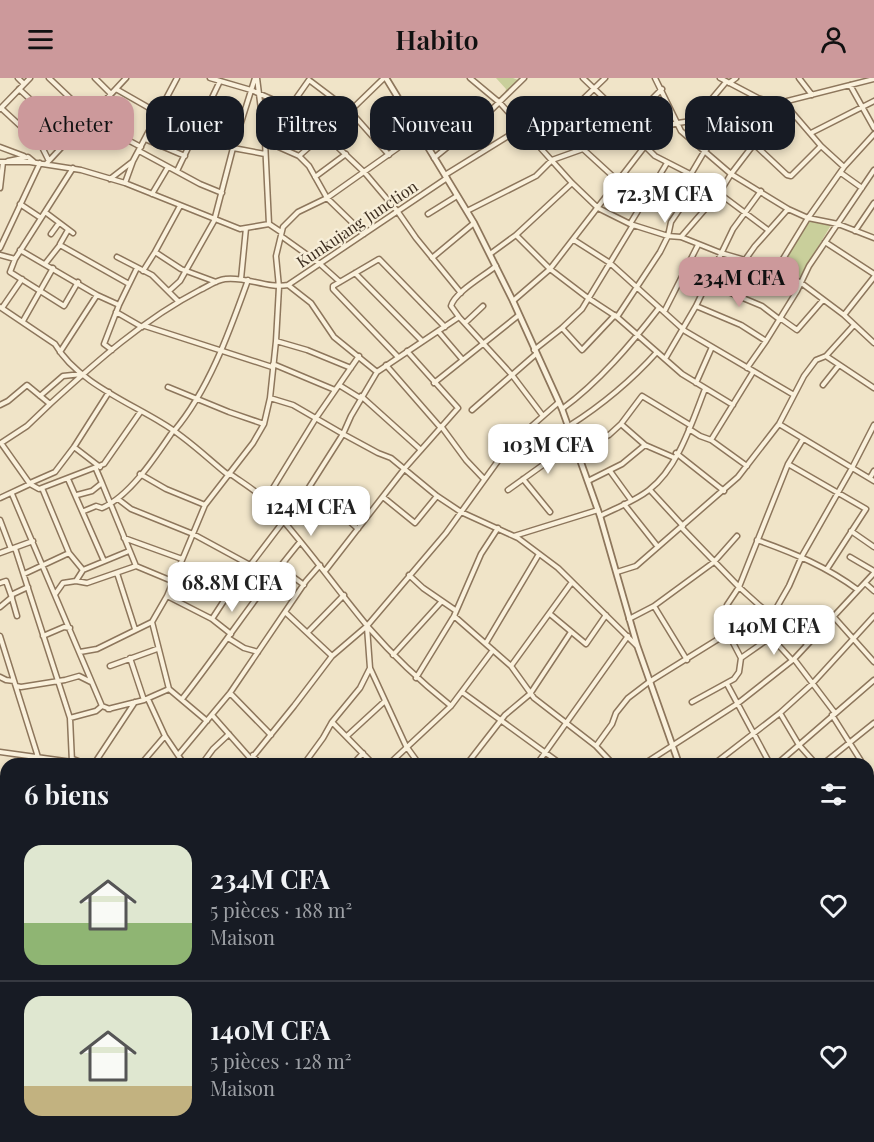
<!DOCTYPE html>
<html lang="fr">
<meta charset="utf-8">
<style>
:root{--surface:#171b24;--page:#242831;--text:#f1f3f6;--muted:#9ea1a6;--line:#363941;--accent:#cc999b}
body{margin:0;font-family:"Playfair Display",serif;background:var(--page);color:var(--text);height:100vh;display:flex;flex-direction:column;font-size:22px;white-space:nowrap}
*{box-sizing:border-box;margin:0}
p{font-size:20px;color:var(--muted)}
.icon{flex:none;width:33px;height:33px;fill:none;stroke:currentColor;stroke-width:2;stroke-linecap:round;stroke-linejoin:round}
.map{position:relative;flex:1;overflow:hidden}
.side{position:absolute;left:0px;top:680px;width:874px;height:386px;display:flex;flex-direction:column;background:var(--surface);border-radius:18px 18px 0 0;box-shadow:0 3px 9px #0003}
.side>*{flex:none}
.guide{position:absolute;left:18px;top:18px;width:838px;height:54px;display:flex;gap:12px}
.price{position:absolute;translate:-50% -51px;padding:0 14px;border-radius:12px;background:#fff;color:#222;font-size:20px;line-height:39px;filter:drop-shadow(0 2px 3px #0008)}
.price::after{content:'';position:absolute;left:50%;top:36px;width:18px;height:14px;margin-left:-9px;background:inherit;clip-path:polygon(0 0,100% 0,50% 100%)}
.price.active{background:var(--accent);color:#111}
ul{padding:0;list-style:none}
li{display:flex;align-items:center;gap:18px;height:150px;padding:0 24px}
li+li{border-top:2px solid var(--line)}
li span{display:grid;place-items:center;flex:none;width:168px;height:120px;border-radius:18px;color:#555}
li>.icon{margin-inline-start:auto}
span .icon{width:72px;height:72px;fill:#fffc;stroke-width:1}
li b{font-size:26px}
h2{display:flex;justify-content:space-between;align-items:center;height:72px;padding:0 24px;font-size:26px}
.pill{padding:0 21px;border-radius:18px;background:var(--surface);box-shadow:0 3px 9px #0003;font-size:21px;line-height:54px}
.pill.active{background:var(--accent);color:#111}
header{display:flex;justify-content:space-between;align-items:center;height:78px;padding:0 24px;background:var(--accent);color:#111;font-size:27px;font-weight:600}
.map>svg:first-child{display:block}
</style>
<header><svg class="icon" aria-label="menu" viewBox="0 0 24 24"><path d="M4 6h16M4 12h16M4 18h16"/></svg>Habito<svg class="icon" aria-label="person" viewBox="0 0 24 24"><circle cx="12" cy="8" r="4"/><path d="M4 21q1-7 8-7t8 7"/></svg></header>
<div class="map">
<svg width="874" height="1064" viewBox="0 0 874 1064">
<defs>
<pattern id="farmland-dots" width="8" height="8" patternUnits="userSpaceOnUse" patternTransform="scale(1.5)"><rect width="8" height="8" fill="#e6deb5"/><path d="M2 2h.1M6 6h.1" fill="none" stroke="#c6bf9b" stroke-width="1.8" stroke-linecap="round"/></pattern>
</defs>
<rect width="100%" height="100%" fill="#f0e4c8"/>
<path fill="url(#farmland-dots)" d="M0,863l6,5v167l-6,-7z
M27,1059h206l7,5h-206z"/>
<path fill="#c9cf9b" d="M496,0h17l5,2 -15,17 -3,-1 5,-3 1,-4z
M809,142l22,5 -30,51 -3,2 -19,-8z"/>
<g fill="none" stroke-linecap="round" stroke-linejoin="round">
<g stroke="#8d765c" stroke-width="7">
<path id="minor" d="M18,0l6,6
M49,0l41,39
M95,0l16,16
M210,0l41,12 39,17 34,27 41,39 33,39 18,26 45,55
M257,0l8,63 4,83
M470,0l30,25 72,80 26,25 32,16 38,12 13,1 40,16 24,7 55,22 44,33 30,28
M583,0l25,24 19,21 18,23 10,10 45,23 68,51
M655,0l26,53 50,43 57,35 20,9 30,6 36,14
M720,0l38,20 18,6
M799,0l13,17
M309,2l41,31 39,44
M729,5l7,-5
M850,7l24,43
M19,11l53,49
M116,11l42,24
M784,25l37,43 23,21
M290,29l19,-27
M1,30l40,37 7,14
M0,31l30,-31
M642,31l20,-20
M159,33l74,37 32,6
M88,41l53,28
M694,42l32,-38
M413,45l18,-12
M811,55l63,-32
M145,61l40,17
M265,63l34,15 10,10 18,32 37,36
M754,66l33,31 4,1 30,-30
M0,69l24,9
M583,71l35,32
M139,73l61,33 22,9
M299,78l51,-45 34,-33
M434,80l47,-38 43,-42
M8,83l20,-4 6,5
M0,84h30l51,8 44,13 115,46 29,-5 12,8
M46,86l80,-86
M73,90l-58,91 -5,13 54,34 14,-24
M177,93l43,-90
M841,95l21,15
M691,96l13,-22 32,-38
M445,97l73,-45 19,-5 41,-21 27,-26
M315,99l31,-23
M110,101l22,-17
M125,105l8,-22 44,-83
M0,110l3,-26
M152,116l16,-27
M20,126l21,14
M467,133l69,-35 16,-16 56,-20 70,-17 58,-9 138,-35
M45,134l28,21
M428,136l29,-18
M630,146l37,-61
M855,153l19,-28
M51,156l8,-11
M516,157l34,34 38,29 29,19 65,57 51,31
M281,158l39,28 20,18
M681,159l39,-45 11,-18 23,-30 36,-35
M574,162l36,23 75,68 109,64
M825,164l49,32
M60,166l8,-14
M0,170l40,-85
M20,172l77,45 22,10
M155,174l26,17 35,13
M490,176l26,-19 56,-52
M0,177l15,4
M117,179l35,18 26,26
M432,180l42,-35
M745,182l10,-14 33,-37
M45,186l15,-19 69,39
M143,193l12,-19 25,-46
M775,194l33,-54 36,-51 30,-33
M355,195l67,68
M241,201l5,-51
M707,205l55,23 17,13
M288,207l23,18 23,34 43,35
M169,213l11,-10 34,-60 19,-73 22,-70
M513,223l37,-32 95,-123
M696,228l45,19 25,16
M0,229l55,37c21,37 73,58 107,79 24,14 44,34 65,51
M2,230l20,-29
M116,234l26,15
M664,234l34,-67
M844,237l30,-38
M459,239l53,58 31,41
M617,239l43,-65 8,-16 3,-14 29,-43
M780,240l17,12 26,-30
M23,243l30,-53
M465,245l18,-17
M145,248l127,41
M562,250l20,22 33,-35
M438,253l24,28
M276,263l31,9 44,18
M112,272l-8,-6 15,-39 18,-37
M534,272l28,-22 20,-19 51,-84
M60,274l37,-57
M826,278l48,32
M398,279l-65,-68v-3l46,-27 66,68
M665,281l31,-53 37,-77 28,-38
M273,286l62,26
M386,287l54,62
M747,290l19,-27 31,-50 12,-25 65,-96
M434,305l85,-68
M696,305l16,-36
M339,307l21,13
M823,307l16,-20
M168,309l61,25 35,12
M40,318l23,-20 19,-2
M361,318l60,54
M270,320l23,7 50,29 35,19 13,5 46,38 24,16 57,26 40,30 78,77
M0,327l8,-4 19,-16 23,19c46,-42 94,-85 150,-114 7,-3 16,-10 25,-11 21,-3 42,10 63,6l159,-107
M562,331c37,-27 69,-65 97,-101
M472,332l64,-56
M621,346l24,21 30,13
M779,346l95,57
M441,348l25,34 18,19
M569,348c33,-21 62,-45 88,-74
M689,351l11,7 11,4 36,26
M174,353c35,-41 56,-101 74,-151
M711,362l42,-68
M1,365l29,41 9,5 65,-25 37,-53
M1,365l26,-17 23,-22
M74,369l26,20
M577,372l32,-15 12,-11 21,-28 48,29
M676,375l48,38
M788,386l78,45 -39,60
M610,393l21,29
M229,395c11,8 23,15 33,24 39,41 71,88 107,131 25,29 52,54 82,78
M140,396l26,15 39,16
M870,400l4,-7
M68,401l36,82
M523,401l27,33
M588,403l34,-17 23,-19
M30,405l25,-11 19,-25 35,-55
M102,405l34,83 36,15
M42,410l27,65 14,17 46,-19
M308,411l31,23 19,17
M508,412l67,-48
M650,412l33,36
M12,416l90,212 8,3
M77,417l15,-4 10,-8 -6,-14
M383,419l32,26 22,-27
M0,420l30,-14
M118,421l13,10 62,25 57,31
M265,423l51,-83 43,-62
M624,426l34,43
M84,433l12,-5 6,2c28,-12 54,-52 71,-77
M600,438c16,-8 35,-15 49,-26 29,-22 43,-68 56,-101
M0,442l11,29
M681,449l58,60 21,19 23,16 24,22
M851,453l23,16
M514,458l84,-26
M124,460l58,21
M757,462c37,13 70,27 101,50
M15,470l55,170 26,-7 6,-5
M0,475l33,-12
M850,479l24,14
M280,489l24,18
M325,493l80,-103 53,-60 -51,-57
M617,494l19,-6 102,-89 41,-53 25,-48 12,-16 10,-4 28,-31
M117,495l18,56
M24,496l45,-21
M409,497l14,13 32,22
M76,503l7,-11
M0,505l6,-2 5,14 17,-8
M865,505l9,8
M56,515l7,-10 13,-2 11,2 49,-17
M11,517l6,21
M167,518l45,23 19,15
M727,527l12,-18 49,-123 15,-25
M654,528l33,54
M0,529l12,-10
M285,534l47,44
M550,536l36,30 20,-29
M773,536l16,-28 13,-30 50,-88 22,-43
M454,538l57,50 23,32 62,48 17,18
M833,538l41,46
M212,541l17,-26 79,-104 35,-55 8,-18 26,-44 82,-55 -8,-11c4,-14 33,-30 45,-40
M629,541l25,-13 60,-44 23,-26
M367,549l3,41 36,78 13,18
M308,554l36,-37
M728,555l13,25 30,-21 12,-15
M0,558l38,121
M43,558l21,-9 6,1
M771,559l21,23
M228,560l16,10 14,4
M486,565l53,-89
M80,574l17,-3 55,-27
M393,577l49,-54
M130,580l14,42
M794,581l41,54
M110,588l47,-17
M511,588l61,-84
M0,599l6,3 8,1
M416,600l38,-62 27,-62 17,-26
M727,606l43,80
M16,608l5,1 44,-7 14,-4 12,6
M462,614l99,72
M230,615l41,42
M148,621l17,37 19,28
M182,621c41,-52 76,-107 118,-157
M692,624l42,-23 5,-7 2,-14
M108,631l36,-9 25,-11
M212,637l38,43
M832,637l31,49
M70,640l2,44
M207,643l-38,-32 -17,-67 15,-26 38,-91 48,-62 11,-19 6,-26 6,-57 3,-54 -3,-31 7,-29 15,-15 29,-14 92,-65
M332,644l41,42
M347,658l38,-35
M596,668l16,-22 4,-11 12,-15 21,-16 79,-49 32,-27
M0,674l72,10
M179,676l51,-61 76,-112 14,-16
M253,677l6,9
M73,681l13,5
M94,686l41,-62
M141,686l24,-28
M202,686l11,-15 16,-15
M247,686l47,-58 38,-50 35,-30 79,-93 62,-86 51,-45
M304,686l19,-26 9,-16 28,-34 10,-20
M353,686l10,-11
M389,686l62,-58 42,-56
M467,686l38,-49 25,-21 41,-62
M537,686l91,-128
M644,686l93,-60 57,-45 80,-86
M714,686l66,-51 32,-29 62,-68
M777,686l22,-19 -19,-32
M816,686l-17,-19 75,-65
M823,686l51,-41
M868,695l6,10
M868,749l6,6
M868,778l6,-7
M0,788l2,-6
M868,809l6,6
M0,819l6,3
M868,833l6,-6
M6,835v13
M0,861l6,6
M868,895l6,7
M868,947l6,-4
M0,952l6,5
M868,987l6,-4
M0,1031l6,7
M868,1044l6,-6
M0,1052l6,3
M15,1059l15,5
M133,1059l7,5
M236,1059l7,5
M246,1059l7,5
M338,1059l7,4
M389,1059l8,5
M536,1059l7,5
M576,1059l5,5
M631,1059l5,5
M687,1059l6,5
M760,1059l4,5
M839,1059l4,5
M260,1064l1,-5
M296,1064l1,-5
M428,1064l3,-5
M477,1064l5,-5
M554,1064l4,-5
M615,1064l5,-5
M686,1064l5,-5
M784,1064l5,-5
M851,1064l4,-5"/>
</g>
<g stroke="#8d765c" stroke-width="8">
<path id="tertiary" d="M386,0l88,145 39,78 49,108 38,107 37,129 42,119
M868,997l6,8"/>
</g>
<g stroke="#5b4430" stroke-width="9">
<path id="primary" d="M0,1059l10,5"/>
</g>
<use href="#minor" stroke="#faf1dc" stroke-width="4"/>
<use href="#tertiary" stroke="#faf1dc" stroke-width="4.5"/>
<use href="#primary" stroke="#f3d9a0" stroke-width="6"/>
</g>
<g text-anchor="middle" stroke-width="4.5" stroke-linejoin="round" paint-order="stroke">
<g font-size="16" fill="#3d2e20" stroke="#f7eed8">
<text transform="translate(357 146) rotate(-34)" y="6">Kunkujang Junction</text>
</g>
</g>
</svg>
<b class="price" style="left:665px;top:146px">72.3M CFA</b>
<b class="price active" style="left:739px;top:230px">234M CFA</b>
<b class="price" style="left:548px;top:397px">103M CFA</b>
<b class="price" style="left:311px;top:459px">124M CFA</b>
<b class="price" style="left:232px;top:535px">68.8M CFA</b>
<b class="price" style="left:774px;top:578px">140M CFA</b>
<div class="guide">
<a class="pill active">Acheter</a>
<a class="pill">Louer</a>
<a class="pill">Filtres</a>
<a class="pill">Nouveau</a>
<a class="pill">Appartement</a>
<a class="pill">Maison</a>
</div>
<section class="side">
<h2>6 biens<svg class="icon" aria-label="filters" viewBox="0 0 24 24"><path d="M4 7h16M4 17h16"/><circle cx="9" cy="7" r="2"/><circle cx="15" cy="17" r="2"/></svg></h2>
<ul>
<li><span style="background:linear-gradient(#dfe7d0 65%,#8fb573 0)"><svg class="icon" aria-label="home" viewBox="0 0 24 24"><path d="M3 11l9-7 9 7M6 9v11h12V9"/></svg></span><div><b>234M CFA</b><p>5 pièces · 188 m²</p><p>Maison</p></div><svg class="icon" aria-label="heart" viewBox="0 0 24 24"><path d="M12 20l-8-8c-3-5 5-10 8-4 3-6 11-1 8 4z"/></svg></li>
<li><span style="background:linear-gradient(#dfe7d0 75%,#c2b280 0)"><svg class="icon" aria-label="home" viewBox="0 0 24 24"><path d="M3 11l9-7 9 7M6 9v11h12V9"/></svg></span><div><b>140M CFA</b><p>5 pièces · 128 m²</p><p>Maison</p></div><svg class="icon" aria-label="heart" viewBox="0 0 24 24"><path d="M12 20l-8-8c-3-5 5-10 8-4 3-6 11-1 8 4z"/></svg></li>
</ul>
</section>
</div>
